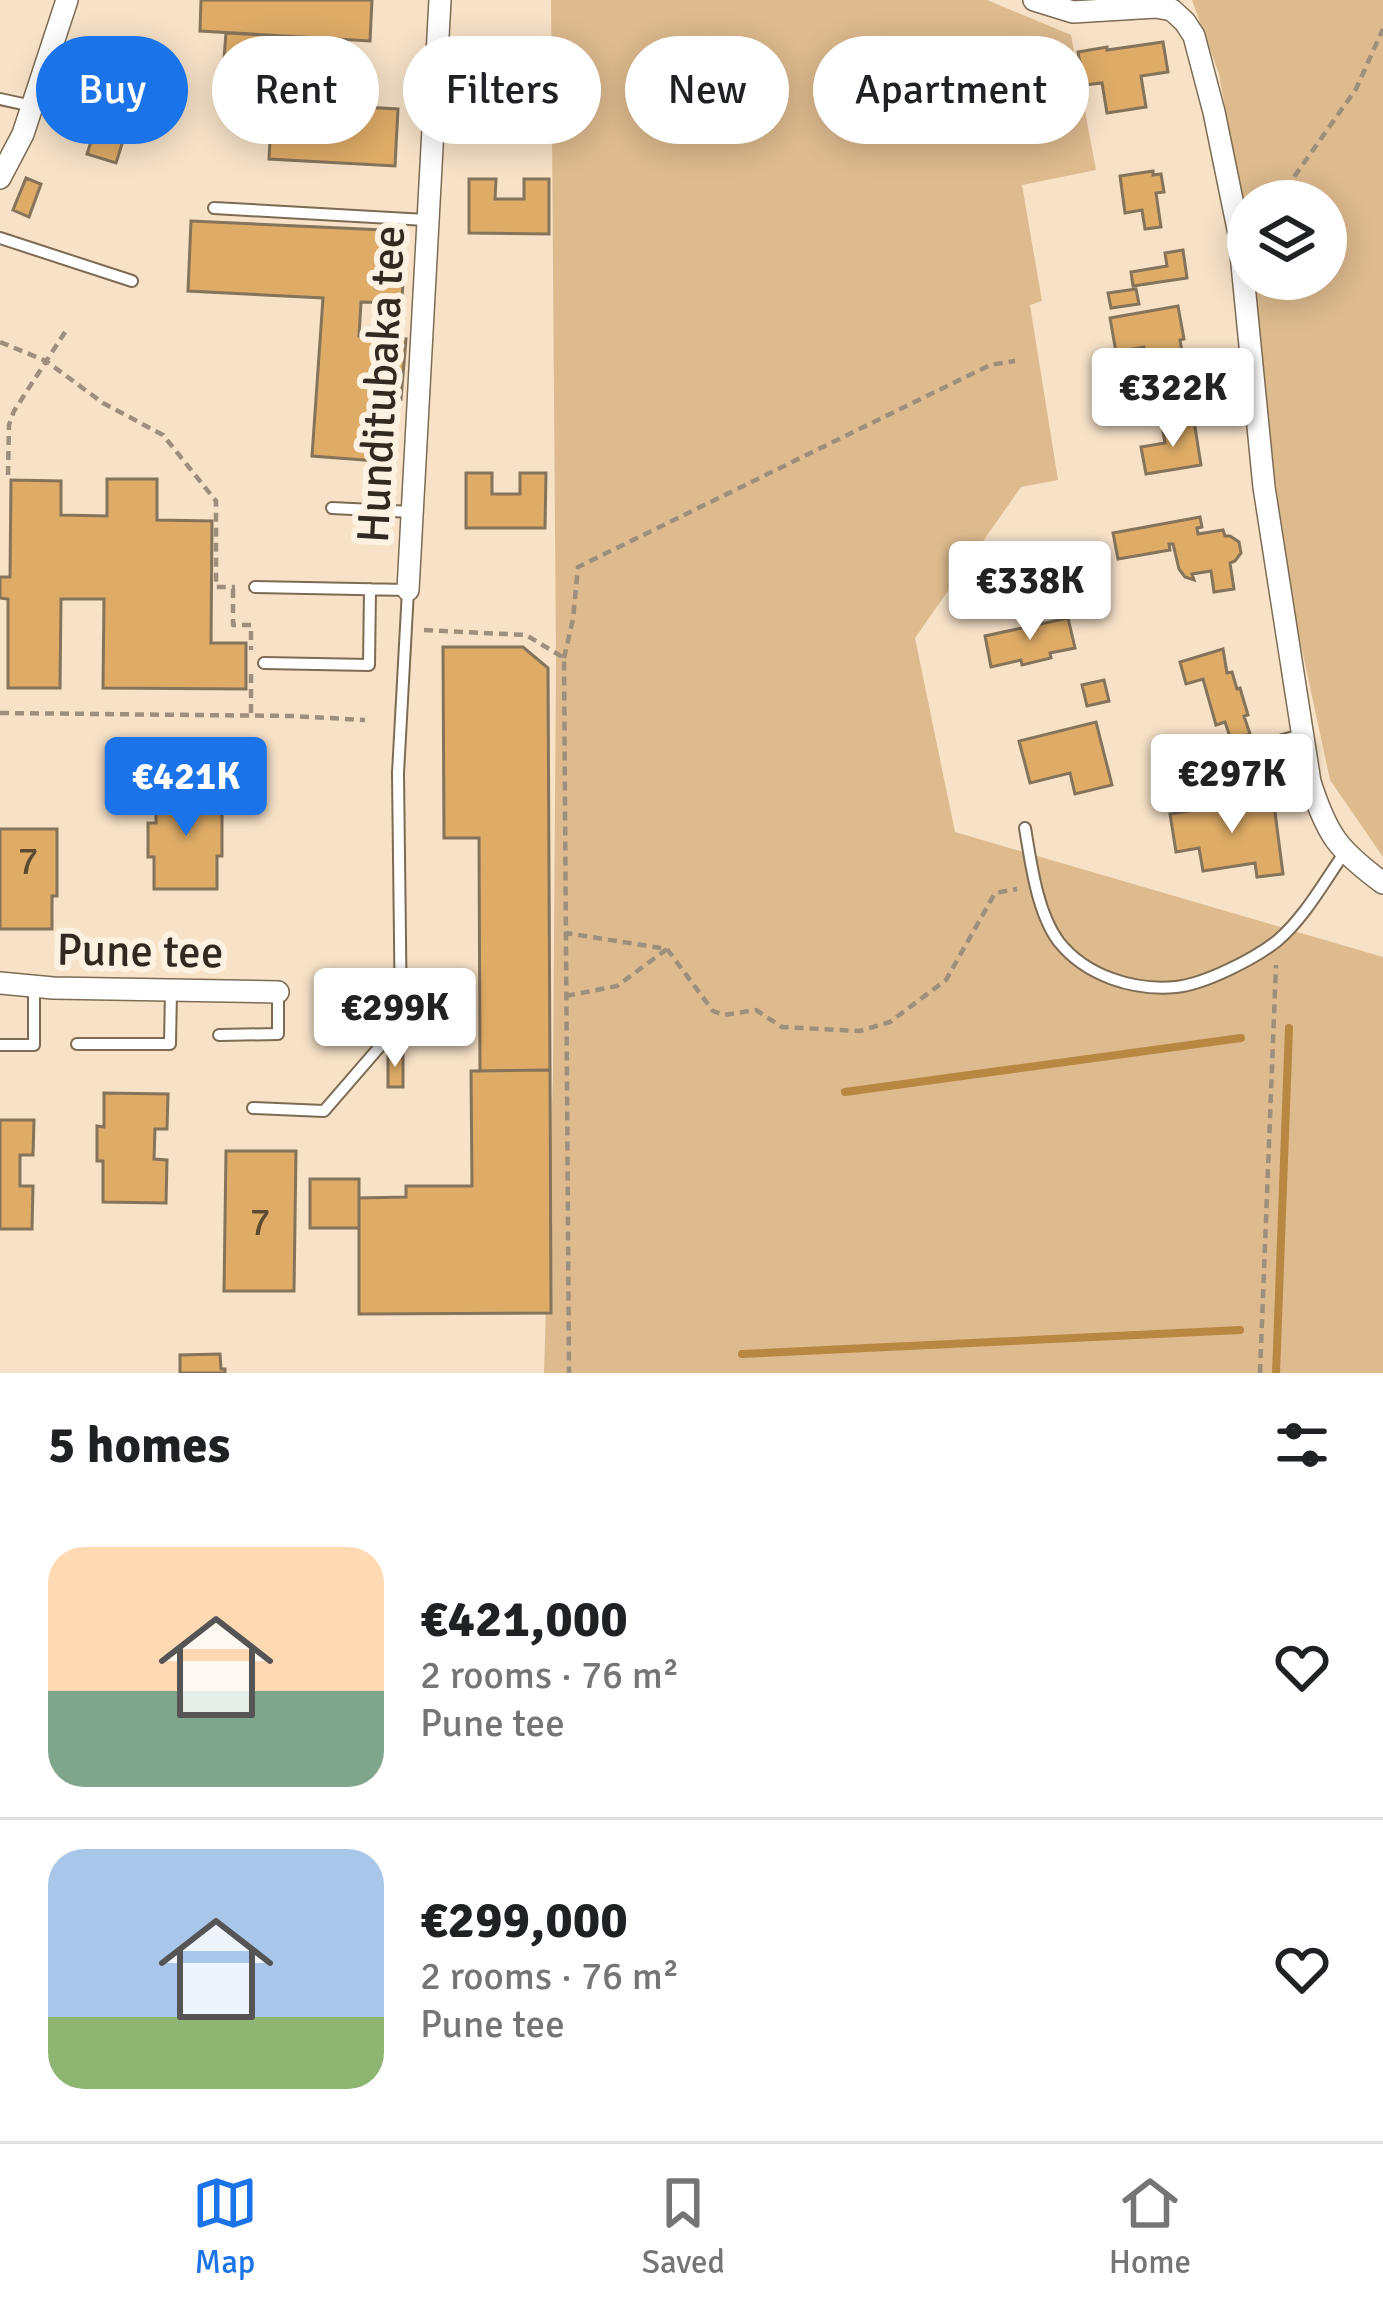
<!DOCTYPE html>
<meta charset="utf-8">
<style>
:root{--surface:#fff;--page:#f6f6f6;--text:#202124;--muted:#757577;--line:#e0e0e0;--accent:#1a73e8}
body{margin:0;font-family:Signika,sans-serif;background:var(--page);color:var(--text);height:100vh;display:flex;flex-direction:column;font-size:45px;white-space:nowrap}
*{box-sizing:border-box;margin:0}
p{font-size:39px;color:var(--muted)}
.icon{flex:none;width:66px;height:66px;fill:none;stroke:currentColor;stroke-width:2;stroke-linecap:round;stroke-linejoin:round}
.map{position:relative;height:1373px;overflow:hidden}
.side{display:flex;flex-direction:column;background:var(--surface);flex:1}
.side>*{flex:none}
.guide{position:absolute;left:36px;top:36px;width:1311px;height:108px;display:flex;gap:24px}
.fabs{position:absolute;left:1227px;top:180px;display:grid;gap:24px}
.fabs a{display:grid;place-items:center;width:120px;height:120px;border-radius:50%;background:var(--surface);box-shadow:0 6px 30px #0003;font-size:60px}
.price{position:absolute;translate:-50% -102px;padding:0 27px;border-radius:12px;background:#fff;color:#222;font-size:39px;line-height:78px;filter:drop-shadow(0 3px 6px #0008)}
.price::after{content:'';position:absolute;left:50%;top:72px;width:36px;height:27px;margin-left:-18px;background:inherit;clip-path:polygon(0 0,100% 0,50% 100%)}
.price.selected{background:var(--accent);color:#fff}
ul{padding:0;list-style:none}
li{display:flex;align-items:center;gap:36px;height:300px;padding:0 48px}
li+li{border-top:3px solid var(--line)}
li span{display:grid;place-items:center;flex:none;width:336px;height:240px;border-radius:36px;color:#555}
li>.icon{margin-inline-start:auto}
span .icon{width:144px;height:144px;fill:#fffc;stroke-width:1}
li b{font-size:51px}
h2{display:flex;justify-content:space-between;align-items:center;height:144px;padding:0 48px;font-size:51px}
.pill{padding:0 42px;border-radius:54px;background:var(--surface);box-shadow:0 6px 30px #0003;font-size:42px;line-height:108px}
.pill.selected{background:var(--accent);color:#fff}
.tabs{display:flex;justify-content:space-around;align-items:center;height:168px;border-top:3px solid var(--line);background:var(--surface);font-size:33px;color:var(--muted)}
.tabs a{display:grid;justify-items:center;gap:6px}
.tabs .selected{color:var(--accent)}
.map>svg:first-child{display:block}
</style>
<div class="map">
<svg width="1383" height="1373" viewBox="0 0 1383 1373">
<rect width="100%" height="100%" fill="#f7e2c8"/>
<path fill="#debb8f" d="M551,0h436l84,35 25,135 -74,15 20,116 -12,4 28,175 -37,7 -106,151 40,194 428,125v416h-839l9,-300 3,-409z
M1192,0h191v857l-53,-77 -35,-163 -20,-138 -21,-200h72v-78h-78v34l-29,-161z"/>
<g fill="none" stroke-linecap="round" stroke-linejoin="round">
<path stroke="#b88742" stroke-width="8" d="M845,1092l396,-54
M742,1354l498,-24
M1276,1373l13,-345"/>
</g>
<path fill="#deac67" stroke="#85735b" stroke-width="3" d="M201,0h171l-2,41 -170,-10z
M226,33l96,5 -2,26 -96,-6z
M1163,42l5,30 -27,4 5,31 -39,6 -5,-30 -18,2 -6,-33 29,-5v3z
M68,48l30,10 -7,22 -30,-11z
M260,68l24,1 -1,17 -24,-1z
M108,88l29,9 -21,66 -29,-9z
M272,102l126,7 -3,57 -126,-7z
M1153,171v4l8,-1 3,18 -8,1 5,34 -16,2 -3,-19 -17,3 -5,-37z
M26,178l15,6 -12,33 -16,-7z
M469,179h27l-1,20h29v-20h25v55l-80,-1z
M191,221l214,10 -3,72 -41,-1 -2,34 47,3 -5,60 -22,-2 -3,64 -64,-5 11,-158 -135,-7z
M1183,250l4,28 -54,8 -2,-14 36,-6 -2,-13z
M1136,289l3,15 -28,4 -3,-15z
M1178,306l6,33 -4,1 3,17 -6,1 1,6 -23,4 -1,-6 -7,1 -3,-16 -28,5 -6,-34z
M1194,421l7,44 -55,9 -5,-27 24,-4 -3,-17z
M466,473h26v21h28v-21h26l-1,55h-79z
M107,479h50v41l55,1 -1,122h35v46l-143,-1 1,-89h-43l-1,89h-52v-89l-8,-1v-21h10l1,-97 50,1v34l46,1z
M1200,517l2,10 -5,1 1,6 25,-4 2,6h5l9,6 2,11 -6,8 -5,2 4,26 -20,3 -3,-21 -19,3 2,6 -9,-3 -6,-8 -6,-25h-4l1,6 -52,9 -5,-26z
M1068,618l7,30 -25,5 1,5 -29,7 -1,-5 -30,7 -6,-31z
M443,647h80l25,21 2,402 -70,1 -1,-233h-35z
M1223,649l4,24 5,-1 5,17 3,-1 8,27 -4,1 6,18 -19,6 -6,-18 -9,3 -13,-46 -17,5 -6,-22z
M1104,680l5,21 -22,5 -5,-21z
M1096,722l16,63 -37,9 -5,-21 -40,10 -11,-42z
M156,790h66v66h-5v33h-63v-32h-6v-34h8z
M1273,797l10,77 -26,3 -2,-14 -52,8 -4,-23 -23,4 -6,-38z
M0,829h57v67h-5v33h-52z
M388,1054h15v33h-15z
M550,1070l1,243 -192,1v-116l47,-1v-11h66l-1,-115z
M104,1093l64,1 -1,35h-12l-1,30 13,1 -1,43 -63,-1v-41h-6v-35l7,1z
M0,1120h34l-1,35h-13v31h13l-1,43h-32z
M226,1151h70l-2,140h-70z
M310,1179h49v49h-49z
M220,1354l1,15h4v4h-45v-18z"/>
<g fill="none" stroke-linecap="round" stroke-linejoin="round">
<g stroke="#7d6b53" stroke-width="14">
<path id="service" d="M0,99l32,7
M214,208l212,12
M0,238l132,43
M332,508l80,4
M264,663l105,2 1,-76
M1206,754l48,-6 47,-13
M1025,828c6,35 12,85 34,114 27,34 75,49 117,45 29,-3 78,-28 101,-46 28,-24 47,-59 68,-89
M219,1035l59,-1v-42
M77,1044h93l1,-54
M0,1045h34v-59
M253,1108l71,3 77,-89 -3,-249 10,-183 -153,-3"/>
</g>
<g stroke="#7d6b53" stroke-width="24">
<path id="minor" d="M1034,0l39,12 83,-5 16,3 13,12 9,14 20,76 25,122 25,253 46,295c17,53 28,68 73,101
M0,178l23,-44 44,-134
M408,590l32,-590
M0,983l53,5 225,4"/>
</g>
<path stroke="#9e8f7c" stroke-width="4.5" stroke-dasharray="9 6" stroke-linecap="butt" d="M1277,201l79,-112 27,-60
M0,342l46,19 57,42 60,32 53,66v86h19
M8,475l1,-50 5,-14 53,-82
M233,589v36h18v25
M424,630l102,5 38,23 5,715
M564,658l9,-39 5,-52 412,-202 25,-4
M251,674v42
M0,713l293,3 72,4
M667,949l46,62 11,4 32,-5 26,17 78,4 30,-9 56,-42 49,-87 22,-4
M566,996l51,-10 50,-37 -101,-16
M1260,1373l16,-408"/>
<use href="#service" stroke="#fff" stroke-width="10"/>
<use href="#minor" stroke="#fff" stroke-width="21"/>
</g>
<g text-anchor="middle" stroke-width="12" stroke-linejoin="round" paint-order="stroke">
<g font-size="39" fill="#5d4a32">
<text x="28" y="874">7</text>
<text x="260" y="1235">7</text>
</g>
<g font-size="45" fill="#322a20" stroke="#fdf1e1">
<text transform="translate(380 384) rotate(-87)" y="16">Hunditubaka tee</text>
<text transform="translate(140 950) rotate(1)" y="16">Pune tee</text>
</g>
</g>
</svg>
<div class="fabs">
<a><svg class="icon" aria-label="layers" viewBox="0 0 24 24"><path d="M12 4l9 5-9 5-9-5zM3 14l9 5 9-5"/></svg></a>
</div>
<b class="price" style="left:1173px;top:450px">€322K</b>
<b class="price" style="left:1030px;top:643px">€338K</b>
<b class="price" style="left:1232px;top:836px">€297K</b>
<b class="price selected" style="left:186px;top:839px">€421K</b>
<b class="price" style="left:395px;top:1070px">€299K</b>
<div class="guide">
<a class="pill selected">Buy</a>
<a class="pill">Rent</a>
<a class="pill">Filters</a>
<a class="pill">New</a>
<a class="pill">Apartment</a>
</div>
</div>
<section class="side">
<h2>5 homes<svg class="icon" aria-label="filters" viewBox="0 0 24 24"><path d="M4 7h16M4 17h16"/><circle cx="9" cy="7" r="2"/><circle cx="15" cy="17" r="2"/></svg></h2>
<ul>
<li><span style="background:linear-gradient(#ffd9b3 60%,#7fa58c 0)"><svg class="icon" aria-label="home" viewBox="0 0 24 24"><path d="M3 11l9-7 9 7M6 9v11h12V9"/></svg></span><div><b>€421,000</b><p>2 rooms · 76 m²</p><p>Pune tee</p></div><svg class="icon" aria-label="heart" viewBox="0 0 24 24"><path d="M12 20l-8-8c-3-5 5-10 8-4 3-6 11-1 8 4z"/></svg></li>
<li><span style="background:linear-gradient(#a9c7e8 70%,#8fb573 0)"><svg class="icon" aria-label="home" viewBox="0 0 24 24"><path d="M3 11l9-7 9 7M6 9v11h12V9"/></svg></span><div><b>€299,000</b><p>2 rooms · 76 m²</p><p>Pune tee</p></div><svg class="icon" aria-label="heart" viewBox="0 0 24 24"><path d="M12 20l-8-8c-3-5 5-10 8-4 3-6 11-1 8 4z"/></svg></li>
</ul>
</section>
<nav class="tabs">
<a class="selected"><svg class="icon" aria-label="map" viewBox="0 0 24 24"><path d="M3 6l6-2 6 2 6-2v14l-6 2-6-2-6 2zM9 4v14M15 6v14"/></svg>Map</a>
<a><svg class="icon" aria-label="saved" viewBox="0 0 24 24"><path d="M7 4h10v16l-5-4-5 4z"/></svg>Saved</a>
<a><svg class="icon" aria-label="home" viewBox="0 0 24 24"><path d="M3 11l9-7 9 7M6 9v11h12V9"/></svg>Home</a>
</nav>
